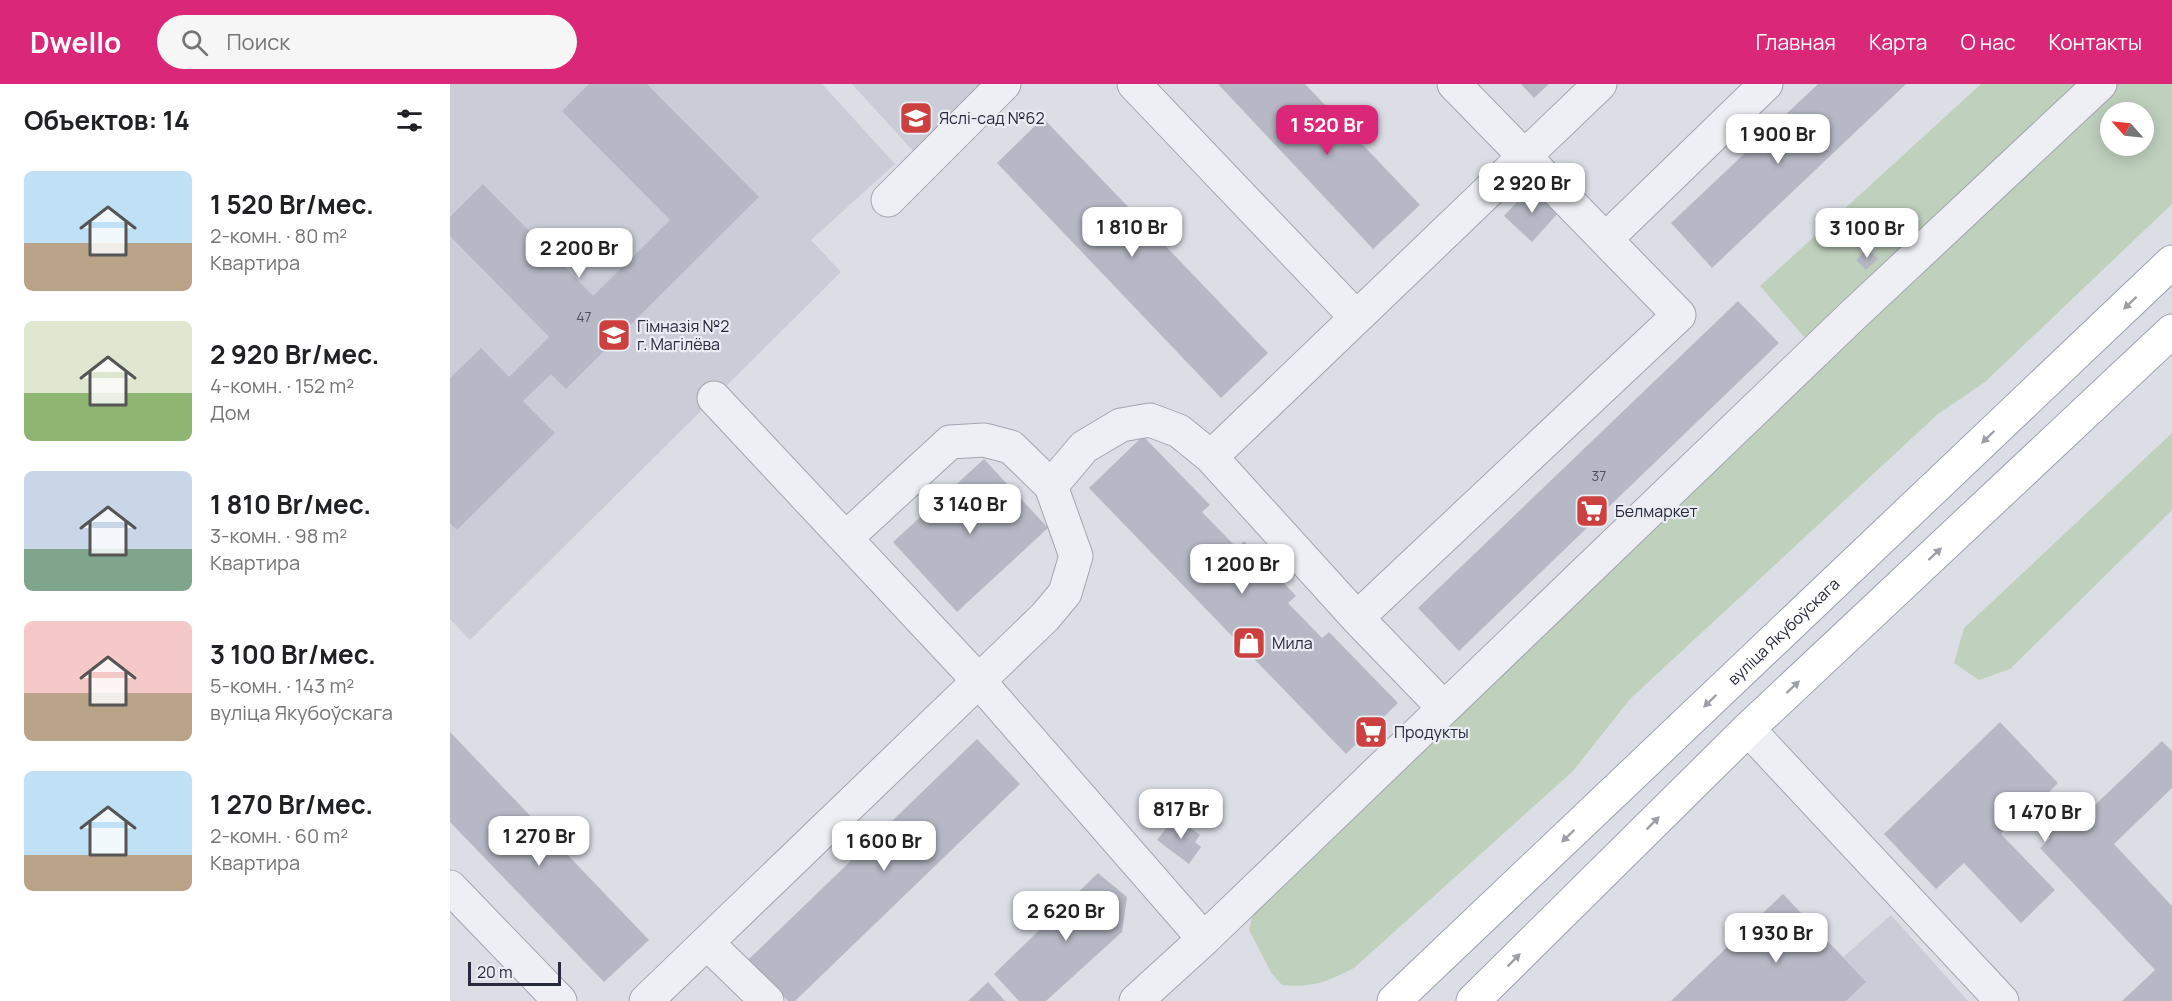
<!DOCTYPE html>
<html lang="ru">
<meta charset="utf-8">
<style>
:root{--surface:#fff;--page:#f6f6f6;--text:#202124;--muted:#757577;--accent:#db2777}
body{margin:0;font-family:Manrope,sans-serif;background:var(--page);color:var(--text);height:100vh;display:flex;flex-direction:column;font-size:22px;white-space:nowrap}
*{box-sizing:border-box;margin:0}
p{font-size:20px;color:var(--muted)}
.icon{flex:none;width:33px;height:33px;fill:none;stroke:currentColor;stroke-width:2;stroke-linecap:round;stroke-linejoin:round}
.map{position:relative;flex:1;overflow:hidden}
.drawer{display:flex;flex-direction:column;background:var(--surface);width:450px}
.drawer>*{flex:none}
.needle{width:39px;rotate:297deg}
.buttons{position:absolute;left:1650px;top:18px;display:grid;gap:12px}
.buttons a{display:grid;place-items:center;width:54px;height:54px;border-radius:50%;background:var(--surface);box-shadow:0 3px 15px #0003;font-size:30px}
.scale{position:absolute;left:18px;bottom:15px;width:93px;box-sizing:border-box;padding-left:6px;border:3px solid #262a3c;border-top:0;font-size:16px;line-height:21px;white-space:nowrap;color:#262a3c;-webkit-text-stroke:4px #ebedf4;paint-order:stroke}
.price{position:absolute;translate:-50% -51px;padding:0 14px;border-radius:12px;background:#fff;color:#222;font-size:20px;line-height:39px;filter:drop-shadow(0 2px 3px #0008)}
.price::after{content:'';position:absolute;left:50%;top:36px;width:18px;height:14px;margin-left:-9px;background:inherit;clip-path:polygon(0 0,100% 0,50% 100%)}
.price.active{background:var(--accent);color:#fff}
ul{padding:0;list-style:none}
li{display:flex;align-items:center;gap:18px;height:150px;padding:0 24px}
li span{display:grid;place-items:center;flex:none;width:168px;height:120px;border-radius:9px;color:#555}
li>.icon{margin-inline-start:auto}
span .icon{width:72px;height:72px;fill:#fffc;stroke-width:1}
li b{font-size:26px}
h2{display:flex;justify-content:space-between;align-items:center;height:72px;padding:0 24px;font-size:26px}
header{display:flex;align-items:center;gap:36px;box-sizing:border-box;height:84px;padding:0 30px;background:var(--accent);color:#fff}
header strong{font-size:28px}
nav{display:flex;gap:33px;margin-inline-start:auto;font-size:21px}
.search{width:420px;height:54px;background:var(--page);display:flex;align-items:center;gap:15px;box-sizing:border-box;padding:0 21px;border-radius:33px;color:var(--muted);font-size:22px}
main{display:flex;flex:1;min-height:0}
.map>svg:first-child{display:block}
</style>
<header>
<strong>Dwello</strong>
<div class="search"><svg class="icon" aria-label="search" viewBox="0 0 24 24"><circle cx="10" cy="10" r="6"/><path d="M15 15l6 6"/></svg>Поиск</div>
<nav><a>Главная</a><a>Карта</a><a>О нас</a><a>Контакты</a></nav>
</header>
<main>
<section class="drawer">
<h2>Объектов: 14<svg class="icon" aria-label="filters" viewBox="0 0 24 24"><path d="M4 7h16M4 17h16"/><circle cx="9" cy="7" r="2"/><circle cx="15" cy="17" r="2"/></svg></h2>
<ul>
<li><span style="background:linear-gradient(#bfe0f5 60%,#b9a48a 0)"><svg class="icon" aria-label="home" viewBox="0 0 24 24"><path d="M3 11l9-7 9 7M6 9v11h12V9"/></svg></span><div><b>1 520 Br/мес.</b><p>2-комн. · 80 m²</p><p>Квартира</p></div></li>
<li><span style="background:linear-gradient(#dfe7d0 60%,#8fb573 0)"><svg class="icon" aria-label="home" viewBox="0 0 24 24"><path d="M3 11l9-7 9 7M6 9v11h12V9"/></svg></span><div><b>2 920 Br/мес.</b><p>4-комн. · 152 m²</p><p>Дом</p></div></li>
<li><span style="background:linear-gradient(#c9d6e8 65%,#7fa58c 0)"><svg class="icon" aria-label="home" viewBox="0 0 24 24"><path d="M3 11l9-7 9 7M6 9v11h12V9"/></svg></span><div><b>1 810 Br/мес.</b><p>3-комн. · 98 m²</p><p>Квартира</p></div></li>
<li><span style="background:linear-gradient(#f6c9c9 60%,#b9a48a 0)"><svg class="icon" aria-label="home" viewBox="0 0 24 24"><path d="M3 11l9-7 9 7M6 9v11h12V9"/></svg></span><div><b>3 100 Br/мес.</b><p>5-комн. · 143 m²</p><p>вуліца Якубоўскага</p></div></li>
<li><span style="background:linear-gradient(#bfe0f5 70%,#b9a48a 0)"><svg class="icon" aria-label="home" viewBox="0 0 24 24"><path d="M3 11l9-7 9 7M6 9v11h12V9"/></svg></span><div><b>1 270 Br/мес.</b><p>2-комн. · 60 m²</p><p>Квартира</p></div></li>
</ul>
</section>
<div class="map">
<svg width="1722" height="917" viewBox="0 0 1722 917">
<rect width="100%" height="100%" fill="#dcdee6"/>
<path fill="#cacdd8" d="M0,0h372l73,80 -84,76 30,32 -371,368 -20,-21z
M402,0h133l-71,68z
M1333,810l60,63 48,-42 77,86h-297z"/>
<path fill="#bfd0bd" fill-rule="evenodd" d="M1531,0h191v120l-187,178 -47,32 -308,285 -57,72 -219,197c-28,14 -41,20 -72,17l-10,-11 -23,-44 6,-23 570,-546 -65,-75zM1660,28h34v34h-34z
M1722,349v77l-162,159 -31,11 -25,-17 10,-35z"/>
<path fill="#b6b9c5" d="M139,0h58l112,113 -193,192 -15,-15 -28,27 32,32 -98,97 -7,-7v-145l31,-30 28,29 40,-40 -99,-101v-19l33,-33 110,112 77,-76 -108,-109z
M768,0h87l115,121 -47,44z
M1071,0h28l-15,14z
M1368,0h88l-194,184 -41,-45z
M593,34l225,235 -47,45 -224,-235z
M1081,103l28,25 -27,30 -28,-26z
M1417,165l11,10 -12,11 -10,-10z
M1288,217l41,42 -320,308 -41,-43z
M693,352l67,69 -8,7 35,36 7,-7 52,55 -8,7 34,35 7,-6 69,71 -52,51 -257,-266z
M534,375l64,69 -91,84 -64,-70z
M1550,638l58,61 -12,12 28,30 88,-84 10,10v37l-58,56 58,62v95h-50l33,-31 -115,-122 10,-10 -26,-27 -23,23 54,56 -34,33 -57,-60 -28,26 -52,-55z
M0,648l199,208 -45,42 -154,-160z
M527,655l43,45 -225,217h-7l-40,-41z
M725,733l25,18 -5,7 6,5 -12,17 -32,-24z
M648,789l29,24 -5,35 -76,69h-27l-25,-27z
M1333,810l83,88 -20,19h-175z
M538,898l17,19h-37z"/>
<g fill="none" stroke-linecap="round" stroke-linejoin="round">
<g stroke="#a2a4b0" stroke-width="35">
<path id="minor" d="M684,0l222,233
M438,116l116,-116
M1156,155l160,-155
M264,314l264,282 226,259
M761,373l389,-373
M601,402l33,-39 37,-22 29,-5 29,11 32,26 146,161 86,89
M907,534l322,-303 -225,-231
M1298,645l254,272
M0,803l110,114
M257,859l60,58
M196,917l399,-384 20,-24 11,-37 -25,-70 -40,-39 -27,-7 -34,2 -104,96
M686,917l68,-62 647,-622 249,-233"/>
</g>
<g stroke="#9ba1b1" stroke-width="35">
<g id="major">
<path id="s1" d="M944,917l778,-739"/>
<path d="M1023,917l275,-272 424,-398"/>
</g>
</g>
<use href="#minor" stroke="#eeeff4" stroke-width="33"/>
<use href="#major" stroke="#fff" stroke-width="33"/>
</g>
<defs><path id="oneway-solid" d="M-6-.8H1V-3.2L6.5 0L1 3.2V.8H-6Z" transform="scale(1.5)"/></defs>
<g fill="#9d9fa7">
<use href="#oneway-solid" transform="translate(1680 219) rotate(136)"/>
<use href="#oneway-solid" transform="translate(1538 353) rotate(136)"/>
<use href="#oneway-solid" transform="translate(1485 470) rotate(-43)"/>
<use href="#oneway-solid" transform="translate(1343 603) rotate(-43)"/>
<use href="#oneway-solid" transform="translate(1260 617) rotate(136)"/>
<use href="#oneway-solid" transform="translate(1203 739) rotate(-45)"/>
<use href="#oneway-solid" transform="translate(1118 752) rotate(136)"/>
<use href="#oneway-solid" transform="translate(1064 876) rotate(-45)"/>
</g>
<defs>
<g id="school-square" transform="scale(1.725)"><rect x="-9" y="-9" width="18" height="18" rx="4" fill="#cc4140" stroke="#ebedf4"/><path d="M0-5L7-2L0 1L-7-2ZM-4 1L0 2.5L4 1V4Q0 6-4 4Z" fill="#fff"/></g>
<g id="supermarket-square" transform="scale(1.725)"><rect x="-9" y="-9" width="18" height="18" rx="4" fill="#cc4140" stroke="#ebedf4"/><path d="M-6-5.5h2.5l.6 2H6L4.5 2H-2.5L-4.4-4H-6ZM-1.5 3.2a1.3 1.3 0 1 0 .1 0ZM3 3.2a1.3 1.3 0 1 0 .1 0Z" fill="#fff"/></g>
<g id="shop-square" transform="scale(1.725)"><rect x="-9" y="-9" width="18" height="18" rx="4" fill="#cc4140" stroke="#ebedf4"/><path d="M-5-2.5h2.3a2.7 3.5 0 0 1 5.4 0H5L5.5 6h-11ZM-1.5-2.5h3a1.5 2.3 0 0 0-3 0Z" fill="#fff"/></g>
</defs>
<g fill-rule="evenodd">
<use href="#school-square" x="466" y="34"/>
<use href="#school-square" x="164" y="251"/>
<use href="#supermarket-square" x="1142" y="427"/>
<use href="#shop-square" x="799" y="559"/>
<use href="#supermarket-square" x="921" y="648"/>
</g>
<g text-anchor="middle" stroke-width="4.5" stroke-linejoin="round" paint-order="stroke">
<g font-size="14" fill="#4a4e5e">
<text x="134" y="238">47</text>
<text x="1149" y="397">37</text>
</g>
<g font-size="16" fill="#262a3c" stroke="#ebedf4" text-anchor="start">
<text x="489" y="40">Яслі-сад №62</text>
<text x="187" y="248">Гімназія №2<tspan x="187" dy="18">г. Магілёва</tspan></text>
<text x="1165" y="433">Белмаркет</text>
<text x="822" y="565">Мила</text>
<text x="944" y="654">Продукты</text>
</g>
<g font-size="16" fill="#262a3c" stroke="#ebedf4">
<text dy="6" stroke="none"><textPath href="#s1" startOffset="537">вуліца Якубоўскага</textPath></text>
</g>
</g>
</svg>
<div class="buttons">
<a><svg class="needle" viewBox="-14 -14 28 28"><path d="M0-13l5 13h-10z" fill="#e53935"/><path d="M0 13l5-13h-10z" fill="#757577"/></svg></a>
</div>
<div class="scale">20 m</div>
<b class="price active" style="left:877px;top:72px">1 520 Br</b>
<b class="price" style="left:1328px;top:81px">1 900 Br</b>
<b class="price" style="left:1082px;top:130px">2 920 Br</b>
<b class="price" style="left:682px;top:174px">1 810 Br</b>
<b class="price" style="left:1417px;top:175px">3 100 Br</b>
<b class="price" style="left:129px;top:195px">2 200 Br</b>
<b class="price" style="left:520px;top:451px">3 140 Br</b>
<b class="price" style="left:792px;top:511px">1 200 Br</b>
<b class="price" style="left:731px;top:756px">817 Br</b>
<b class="price" style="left:1595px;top:759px">1 470 Br</b>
<b class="price" style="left:89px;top:783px">1 270 Br</b>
<b class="price" style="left:434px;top:788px">1 600 Br</b>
<b class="price" style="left:616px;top:858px">2 620 Br</b>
<b class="price" style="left:1326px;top:880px">1 930 Br</b>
</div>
</main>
